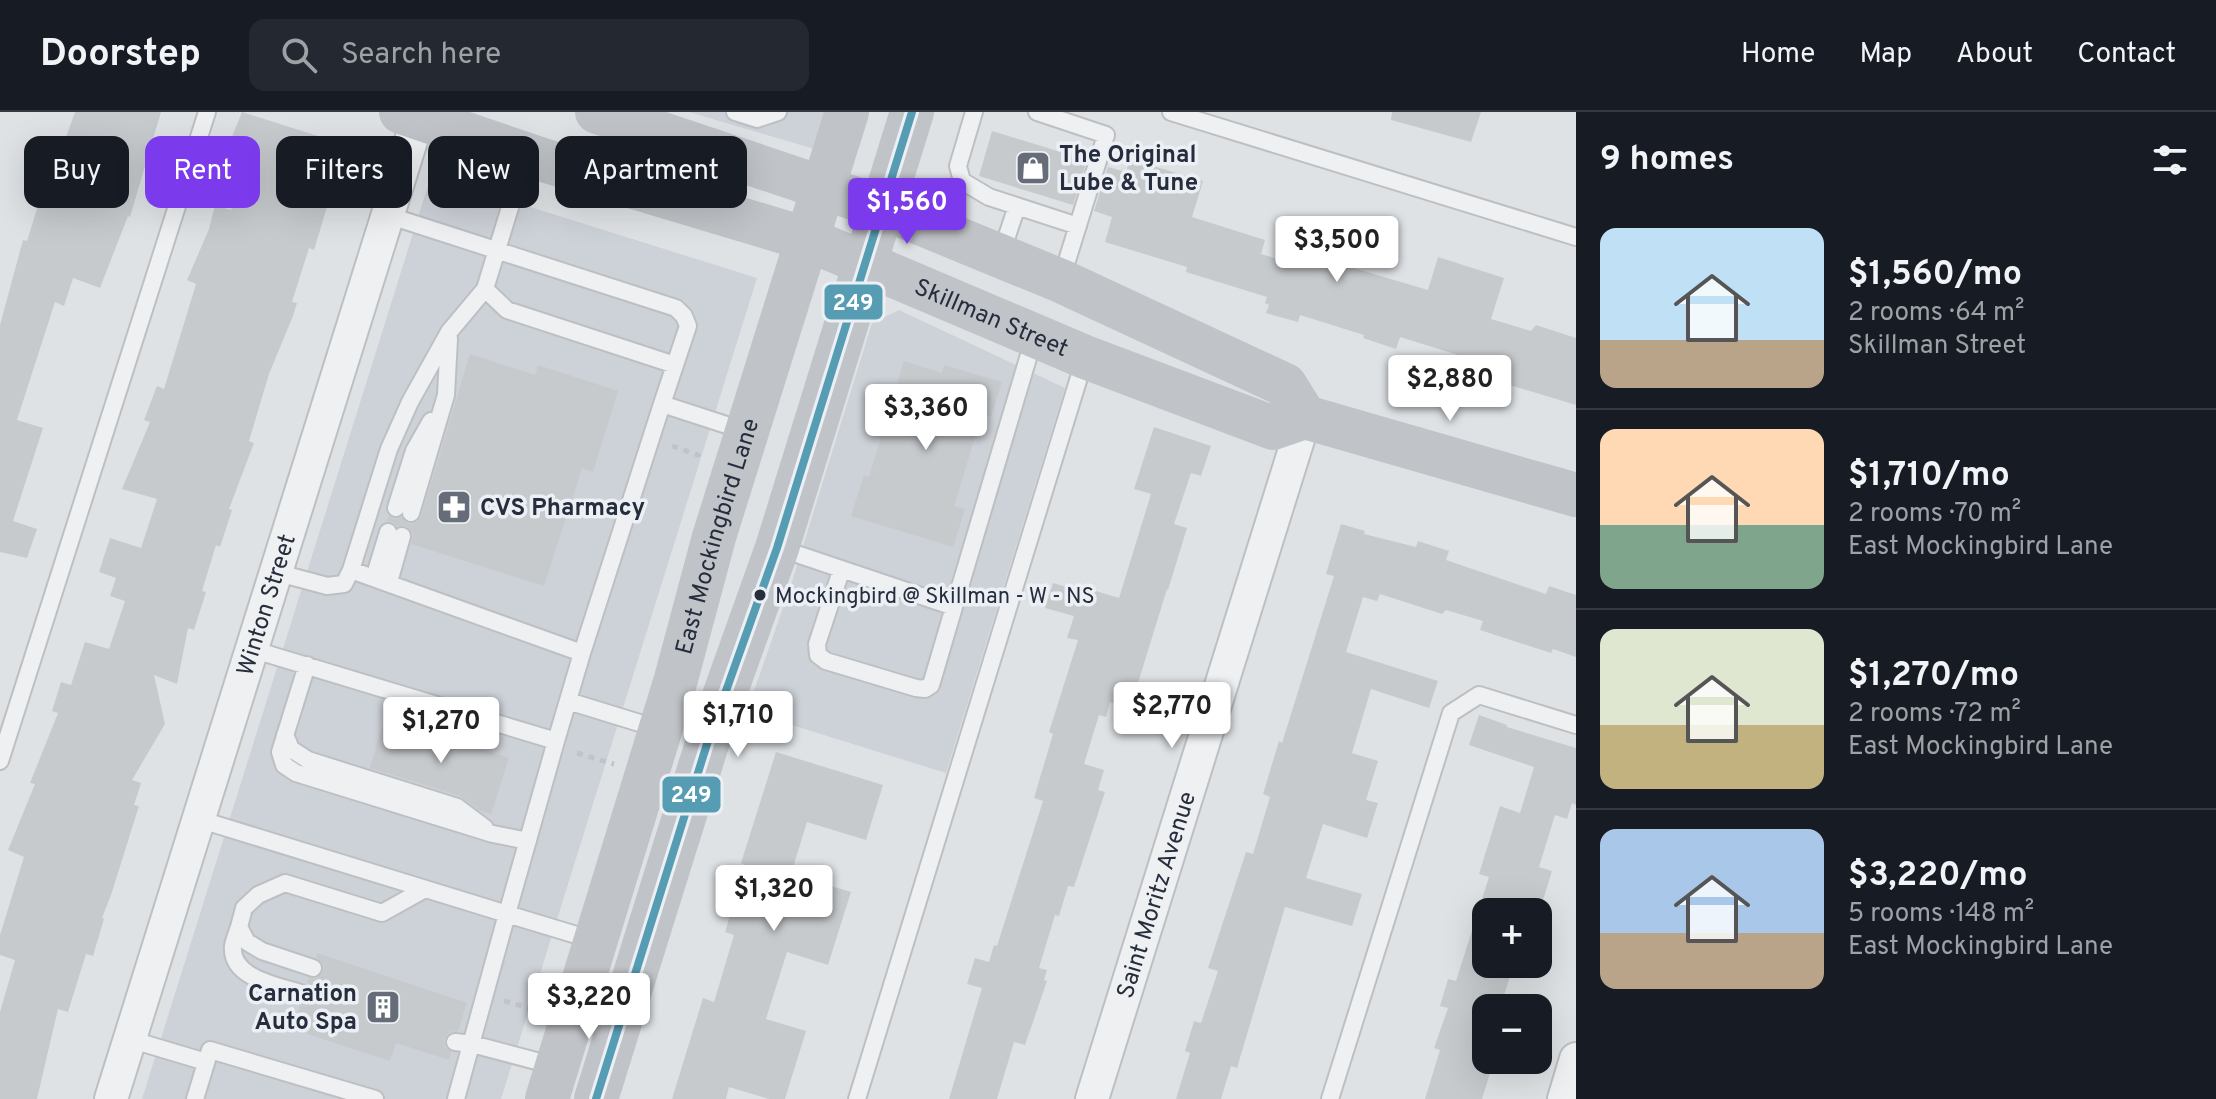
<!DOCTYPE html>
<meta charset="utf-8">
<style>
:root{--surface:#171b24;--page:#242831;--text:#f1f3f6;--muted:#9ea1a6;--line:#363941;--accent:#7c3aed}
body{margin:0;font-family:Overpass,sans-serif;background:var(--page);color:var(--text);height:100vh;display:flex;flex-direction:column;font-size:30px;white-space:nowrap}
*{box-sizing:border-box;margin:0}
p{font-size:26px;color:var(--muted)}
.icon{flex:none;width:44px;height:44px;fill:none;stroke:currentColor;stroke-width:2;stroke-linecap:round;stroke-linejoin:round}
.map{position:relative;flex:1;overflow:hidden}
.details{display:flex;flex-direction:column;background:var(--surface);width:640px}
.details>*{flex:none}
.guide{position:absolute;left:24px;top:24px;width:760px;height:72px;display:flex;gap:16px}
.tools{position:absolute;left:1472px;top:786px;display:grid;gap:16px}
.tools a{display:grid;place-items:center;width:80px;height:80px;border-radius:16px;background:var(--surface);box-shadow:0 8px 32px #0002;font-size:40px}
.price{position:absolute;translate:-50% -68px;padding:0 18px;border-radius:8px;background:#fff;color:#222;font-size:26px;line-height:52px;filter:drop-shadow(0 2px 4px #0008)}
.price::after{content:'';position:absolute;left:50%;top:48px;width:24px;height:18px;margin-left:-12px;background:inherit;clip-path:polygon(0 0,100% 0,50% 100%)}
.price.active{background:var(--accent);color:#fff}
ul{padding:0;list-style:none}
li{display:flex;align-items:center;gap:24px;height:200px;padding:0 24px}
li+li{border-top:2px solid var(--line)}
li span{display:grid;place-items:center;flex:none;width:224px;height:160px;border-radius:16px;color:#555}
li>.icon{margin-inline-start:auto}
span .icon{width:96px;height:96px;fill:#fffc;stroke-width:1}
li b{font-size:34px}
h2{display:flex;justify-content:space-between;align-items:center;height:96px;padding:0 24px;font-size:34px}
.chip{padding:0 28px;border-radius:16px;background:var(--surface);box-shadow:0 8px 32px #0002;font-size:28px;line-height:72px}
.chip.active{background:var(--accent);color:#fff}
header{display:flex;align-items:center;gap:48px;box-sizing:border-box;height:112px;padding:0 40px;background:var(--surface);border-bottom:2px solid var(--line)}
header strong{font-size:38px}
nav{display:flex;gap:44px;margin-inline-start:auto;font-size:28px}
.search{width:560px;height:72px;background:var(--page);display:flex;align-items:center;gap:20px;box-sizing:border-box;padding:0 28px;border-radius:16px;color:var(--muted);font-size:30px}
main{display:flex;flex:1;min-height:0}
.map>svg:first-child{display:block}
</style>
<header>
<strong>Doorstep</strong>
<div class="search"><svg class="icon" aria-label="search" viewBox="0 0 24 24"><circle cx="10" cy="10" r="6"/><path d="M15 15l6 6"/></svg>Search here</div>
<nav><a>Home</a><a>Map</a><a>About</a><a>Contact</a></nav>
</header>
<main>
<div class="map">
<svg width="1576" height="987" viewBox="0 0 1576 987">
<rect width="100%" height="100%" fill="#dfe2e5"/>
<path fill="#cdd1d8" d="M689,0h143l-11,39z
M431,64l326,102 -256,821h-359z
M899,198l166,78 -119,385 -199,-62 44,-126 81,-262z"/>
<path fill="#c7cacd" d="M75,0h86l-31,105 -2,-1 -28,72 -27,-10 -9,28 -9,-4 -38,118 26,8 -30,93 24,8 -10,29 -27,-6v-227l23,-85 4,1 22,-71 5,1z
M242,0l98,31 -10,32 6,2 -22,73 -5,-2 -17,54 5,1 -4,13 -24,58 -20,67 5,2 -25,66 3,1 -12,37 -4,-2 -14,46 4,1 -12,38 -6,-2 -11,56 -23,-9 11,49 -33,56 9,3 -7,22 5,1 -28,89 -9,23 2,1 -11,37 -7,-2 -18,58 -10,-3 -21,90h-37v-87l15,-52 -15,-5v-20l24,-78 -16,-7 27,-66 -5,-1 28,-70 -6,-2 9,-29 10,3 14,-43 24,7 16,-48 -15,-5 6,-18 -17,-6 11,-34 31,10 16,-49 -35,-10 28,-67 -6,-2 13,-34 7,3 32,-105 -9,-4 22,-51 6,-24 16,5 19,-59 -21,-7z
M1392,0h89l-10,30 -80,-22z
M992,19l95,29 -14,45 -94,-29z
M1130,47l73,22 -11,36 73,23 -4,14 46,14 12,-40 30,9 -9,27 88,26 10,-33 66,21 -13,41 40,12 5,-6 40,13v67l-93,-28 4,-13 -87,-27 -4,12 -33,-11 1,-3 -64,-20 -2,7 -32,-9 3,-8 -4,-2 2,-6 -81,-25 1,-5 -82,-25 7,-25 -18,-6 14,-44 18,5z
M470,242l65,21 3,-10 80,26 -25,81 -11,-4 -38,118 -133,-42 2,-10 -4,-6 -5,-3 -7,1 -5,-4 -5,-1 2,-5 4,3 8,-2 6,6 6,1 8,-7z
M904,249l38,12 2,-8 58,17 -11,35 -9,-3 -28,92 11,3 -12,38 -102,-31 13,-41 5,2z
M1154,315l57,19 -10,30 -10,-3 -17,51 13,4 -19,62 -1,-1 -37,120 -20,-7 -4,15 -7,-2 -15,49 20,6 -6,20 7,2 -31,95 -6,-1 -9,30 -4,-1 -16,53 8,2 -3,10 3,1 -22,64 -11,-3 -17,57h-48l33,-111 -15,-4 8,-26 14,4 5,-17 3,1 46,-145 -9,-3 19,-64 -4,-2 29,-92 -11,-2 7,-22 -29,-8 8,-25 24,7 2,-4 40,12 32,-104 -17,-5z
M1341,412l24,7 -1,3 52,13 2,-6 31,10 -3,9 100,34 3,-8 27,9v62l-23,-8 -2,4 -71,-23 3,-9 -37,-11 -4,4 -62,-20 -3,7 -14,-4 -17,55 92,29 -9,27 -58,-19 -19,64 26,8 -12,39 12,3 -11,35 -44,-14 -17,54 56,16 -10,32 -67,-19 -48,161 -6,-2 -10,33h-45l14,-46 -5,-2 9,-30 7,2 17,-52 -10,-3 38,-116 7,2 17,-57 -7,-3 16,-53 3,2 52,-167 -8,-2z
M1479,603l28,10v2l69,21v57l-4,-2 -5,16 -12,-4 -16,52 13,4 -9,29 -6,-2 -4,14h-47v52h28l-14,44h-14v52h8l-12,39h-57l15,-49 -6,-2 14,-40 -8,-2 8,-27 8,2 33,-104 -10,-3 21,-68 20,7 14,-46 -65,-22z
M383,612l22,7 1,-6 103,33 -18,56 -12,-4 -19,-14 -90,-28z
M776,640l107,33 -17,55 -59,-18 -16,52 60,18 -23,73 -41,-13 -11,35 -10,32 40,12 -21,68h-16l-40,-12 -3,12h-54l31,-101 11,4 20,-67 -9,-3 20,-67 -4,-2z
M317,841l150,50 -9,28 -8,1 -6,8 1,7 6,5 -2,8 -53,-17 -6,18 -83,-27 5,-17 -14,-5 2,-8h7l7,-6v-7l-7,-7 2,-6 7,1 7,-7 1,-7 -8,-8z"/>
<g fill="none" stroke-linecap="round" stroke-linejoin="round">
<g stroke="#bdc0c3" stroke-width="20">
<path id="service" d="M735,0l22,7 21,-7
M974,0l-16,54 4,15 27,16 89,29
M1037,0l69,23 -45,145
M1171,0l405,125
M387,103l289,93 8,8 4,10 -26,78 83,27
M1001,142l16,-48
M485,177l22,21 168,55
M396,396l18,-57 17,-30
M411,401l35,-118 3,-57
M779,436l175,59 80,-269
M351,458l38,-121 21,-47 39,-70 36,-43 41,-134
M841,459l-24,73 1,11 8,6 90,27 9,1 6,-4 23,-78
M275,460l52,14 17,-2 7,-14 231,83 80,-249
M374,466l14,-46
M389,470l13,-46
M251,537l305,92 26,-88
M307,553l-27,87 4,13 12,8 197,61 35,7
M568,589l91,28
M285,623l6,14 17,11 149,47 28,21
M556,629l-49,173 86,26
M0,649l207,-649
M198,707l309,95 -51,185
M239,815c-2,6 -5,13 -6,19 -3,33 47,40 71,48
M313,856l-51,-17 -15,-9 -8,-15 5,-19 14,-13 27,-12 97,30 43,-24
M129,927l77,23
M455,930l17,2 83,22
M195,987l15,-49 165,49
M857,987l228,-741
M1330,987l121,-386 28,-18 97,30"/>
</g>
<g stroke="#bdc0c3" stroke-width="36">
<g id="minor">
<path id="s1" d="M111,987l309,-987"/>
<path id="s2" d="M1092,987l213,-682"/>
<path d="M1564,987l12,-40"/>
</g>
</g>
<path stroke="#c1c3c8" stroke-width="5" stroke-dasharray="6 6" stroke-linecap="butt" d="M672,334l26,9 1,2
M577,641l37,11
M504,889l33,9"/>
<use href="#service" stroke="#eff0f1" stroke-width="16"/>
<use href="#minor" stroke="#eff0f1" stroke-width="32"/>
<g stroke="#c0c3c7" stroke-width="44">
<path id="s3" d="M401,0l142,48 264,79 278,118 188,71 32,-11 271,78"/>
<path d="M597,0l286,96 178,73 224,104 20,32"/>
<path id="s4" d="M547,987l129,-420 38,-142 133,-425"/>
<path d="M596,987l111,-355 70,-196 135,-436"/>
</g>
<g stroke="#ecf0f5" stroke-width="14">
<path id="bus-1" d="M596,987l111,-355 70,-196 135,-436"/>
</g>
<use href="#bus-1" stroke="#569db4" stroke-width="8"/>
</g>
<defs>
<g id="shop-square" transform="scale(1.8)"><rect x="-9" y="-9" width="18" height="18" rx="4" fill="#676d78" stroke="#ecf0f5"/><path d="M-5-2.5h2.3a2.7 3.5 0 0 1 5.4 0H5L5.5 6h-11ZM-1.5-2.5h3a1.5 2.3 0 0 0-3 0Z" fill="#fff"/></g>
<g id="pharmacy-square" transform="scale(1.8)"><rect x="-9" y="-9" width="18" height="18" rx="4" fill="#676d78" stroke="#ecf0f5"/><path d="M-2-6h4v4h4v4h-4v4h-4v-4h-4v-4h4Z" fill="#fff"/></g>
<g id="building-square" transform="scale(1.8)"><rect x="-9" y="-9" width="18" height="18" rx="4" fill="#676d78" stroke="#ecf0f5"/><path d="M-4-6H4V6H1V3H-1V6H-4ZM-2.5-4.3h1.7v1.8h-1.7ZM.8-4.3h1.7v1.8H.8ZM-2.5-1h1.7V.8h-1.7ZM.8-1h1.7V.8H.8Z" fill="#fff"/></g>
</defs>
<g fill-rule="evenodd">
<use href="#shop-square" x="1033" y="56"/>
<use href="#pharmacy-square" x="454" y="395"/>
<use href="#building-square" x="383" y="895"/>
</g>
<circle fill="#262e3e" stroke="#ecf0f5" stroke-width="3" cx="760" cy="483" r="7"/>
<g text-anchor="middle" stroke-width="7" stroke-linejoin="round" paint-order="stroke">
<g font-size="22" fill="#262e3e" stroke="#ecf0f5" text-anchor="start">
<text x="775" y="491">Mockingbird @ Skillman - W - NS</text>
</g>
<g font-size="24" font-weight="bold" fill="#262e3e" stroke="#ecf0f5" text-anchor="start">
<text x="1059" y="50">The Original<tspan x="1059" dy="28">Lube &amp; Tune</tspan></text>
<text x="480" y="403">CVS Pharmacy</text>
<text x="357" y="889" text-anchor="end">Carnation<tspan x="357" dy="28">Auto Spa</tspan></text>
</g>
<g font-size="24" fill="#262e3e" stroke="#ecf0f5">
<text dy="8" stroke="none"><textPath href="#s3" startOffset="626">Skillman Street</textPath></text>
<text dy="8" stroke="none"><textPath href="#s4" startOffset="588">East Mockingbird Lane</textPath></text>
<text dy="8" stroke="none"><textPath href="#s1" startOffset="518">Winton Street</textPath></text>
<text dy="8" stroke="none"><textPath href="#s2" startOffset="214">Saint Moritz Avenue</textPath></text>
</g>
</g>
<g stroke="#ecf0f5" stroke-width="3">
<rect x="823" y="171" width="61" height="38" rx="8" fill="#569db4"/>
<rect x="661" y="663" width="61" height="39" rx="8" fill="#569db4"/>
</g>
<g font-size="22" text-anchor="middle" font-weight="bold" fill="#fff">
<text x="853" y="198">249</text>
<text x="691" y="690">249</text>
</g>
</svg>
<div class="tools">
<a>+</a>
<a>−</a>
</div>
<b class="price active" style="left:907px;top:134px">$1,560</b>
<b class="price" style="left:1337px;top:172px">$3,500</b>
<b class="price" style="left:1450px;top:311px">$2,880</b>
<b class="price" style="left:926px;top:340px">$3,360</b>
<b class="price" style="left:1172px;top:638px">$2,770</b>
<b class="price" style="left:738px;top:647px">$1,710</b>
<b class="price" style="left:441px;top:653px">$1,270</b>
<b class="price" style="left:774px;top:821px">$1,320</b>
<b class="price" style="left:589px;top:929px">$3,220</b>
<div class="guide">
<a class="chip">Buy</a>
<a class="chip active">Rent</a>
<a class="chip">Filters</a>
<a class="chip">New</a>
<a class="chip">Apartment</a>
</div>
</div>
<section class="details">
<h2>9 homes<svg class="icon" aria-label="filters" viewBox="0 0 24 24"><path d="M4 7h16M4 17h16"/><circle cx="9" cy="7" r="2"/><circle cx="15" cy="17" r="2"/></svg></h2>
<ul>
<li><span style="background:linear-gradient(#bfe0f5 70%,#b9a48a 0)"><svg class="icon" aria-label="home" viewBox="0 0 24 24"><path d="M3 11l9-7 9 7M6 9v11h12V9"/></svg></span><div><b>$1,560/mo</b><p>2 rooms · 64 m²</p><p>Skillman Street</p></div></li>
<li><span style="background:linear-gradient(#ffd9b3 60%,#7fa58c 0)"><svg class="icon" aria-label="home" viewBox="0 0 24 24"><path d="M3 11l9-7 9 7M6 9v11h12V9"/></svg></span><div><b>$1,710/mo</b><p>2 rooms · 70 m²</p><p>East Mockingbird Lane</p></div></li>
<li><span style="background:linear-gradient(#dfe7d0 60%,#c2b280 0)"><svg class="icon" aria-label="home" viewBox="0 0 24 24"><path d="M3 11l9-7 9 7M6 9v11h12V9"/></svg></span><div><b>$1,270/mo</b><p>2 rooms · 72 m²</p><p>East Mockingbird Lane</p></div></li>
<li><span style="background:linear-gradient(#a9c7e8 65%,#b9a48a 0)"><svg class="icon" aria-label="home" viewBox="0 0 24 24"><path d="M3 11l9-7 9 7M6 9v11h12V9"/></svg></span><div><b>$3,220/mo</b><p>5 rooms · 148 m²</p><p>East Mockingbird Lane</p></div></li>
</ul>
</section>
</main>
